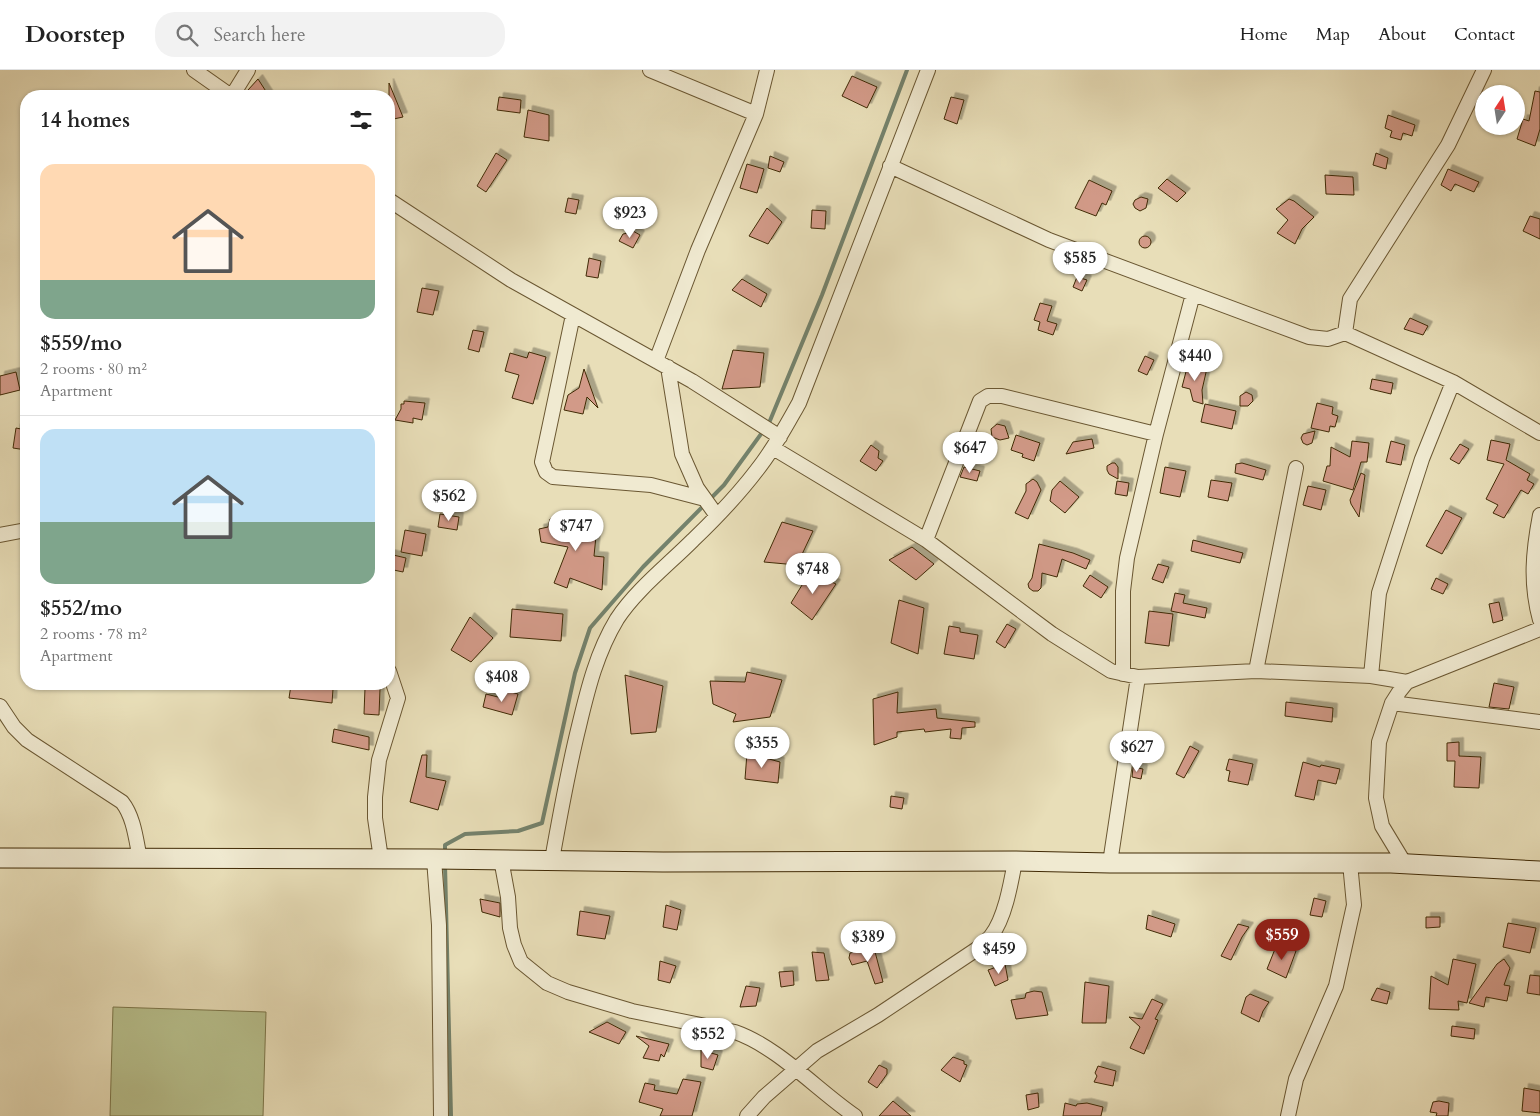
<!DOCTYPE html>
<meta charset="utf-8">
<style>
:root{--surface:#fff;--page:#f2f2f2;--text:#222;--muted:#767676;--line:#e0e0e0;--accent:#8f2418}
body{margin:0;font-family:Cardo,serif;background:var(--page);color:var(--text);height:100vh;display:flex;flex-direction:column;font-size:19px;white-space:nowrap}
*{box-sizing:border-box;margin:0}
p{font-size:16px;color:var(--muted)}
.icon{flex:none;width:28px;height:28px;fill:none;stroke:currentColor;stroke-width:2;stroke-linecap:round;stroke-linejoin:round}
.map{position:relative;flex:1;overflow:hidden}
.panel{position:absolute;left:20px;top:20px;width:375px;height:600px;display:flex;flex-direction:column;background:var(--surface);border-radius:20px;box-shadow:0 1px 4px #0004}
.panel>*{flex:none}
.needle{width:32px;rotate:12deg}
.fabs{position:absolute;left:1475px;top:15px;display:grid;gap:10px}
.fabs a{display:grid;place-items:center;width:50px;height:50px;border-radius:50%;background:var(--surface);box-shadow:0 1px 4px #0004;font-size:25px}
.price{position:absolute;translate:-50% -42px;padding:0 11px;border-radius:18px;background:#fff;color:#222;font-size:16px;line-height:32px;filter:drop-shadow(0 1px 2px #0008)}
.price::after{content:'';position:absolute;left:50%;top:30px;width:15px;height:11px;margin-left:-8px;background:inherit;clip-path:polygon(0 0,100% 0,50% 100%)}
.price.active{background:var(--accent);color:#fff}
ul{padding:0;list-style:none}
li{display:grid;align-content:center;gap:10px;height:265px;padding:0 20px}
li+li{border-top:1px solid var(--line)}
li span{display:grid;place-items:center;height:155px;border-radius:15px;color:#555}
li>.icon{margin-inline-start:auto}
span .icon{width:90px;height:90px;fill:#fffc;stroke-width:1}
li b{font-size:21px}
h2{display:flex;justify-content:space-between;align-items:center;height:60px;padding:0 20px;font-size:21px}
header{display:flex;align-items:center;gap:30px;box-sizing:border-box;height:70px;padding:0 25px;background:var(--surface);border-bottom:1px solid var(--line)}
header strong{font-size:24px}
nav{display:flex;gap:28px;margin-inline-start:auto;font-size:18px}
.search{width:350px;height:45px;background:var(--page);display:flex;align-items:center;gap:12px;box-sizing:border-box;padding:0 18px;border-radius:20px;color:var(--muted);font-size:19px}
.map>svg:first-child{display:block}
</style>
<header>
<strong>Doorstep</strong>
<div class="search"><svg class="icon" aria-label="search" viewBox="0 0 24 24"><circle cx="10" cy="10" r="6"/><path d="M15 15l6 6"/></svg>Search here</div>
<nav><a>Home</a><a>Map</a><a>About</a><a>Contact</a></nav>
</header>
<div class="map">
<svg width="1540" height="1046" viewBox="0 0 1540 1046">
<defs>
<filter id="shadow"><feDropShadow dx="4.5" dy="-4.5" stdDeviation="0" flood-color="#0004"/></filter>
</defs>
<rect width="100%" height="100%" fill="#e8deb8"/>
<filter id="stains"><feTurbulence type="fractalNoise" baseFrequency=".004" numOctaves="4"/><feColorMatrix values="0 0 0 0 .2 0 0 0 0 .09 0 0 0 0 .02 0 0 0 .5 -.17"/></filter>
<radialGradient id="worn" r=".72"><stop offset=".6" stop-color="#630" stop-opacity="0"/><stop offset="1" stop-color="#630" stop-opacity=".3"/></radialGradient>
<path fill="#b8c18e" stroke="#7c764a" d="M113,937l153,5 -3,104h-153z"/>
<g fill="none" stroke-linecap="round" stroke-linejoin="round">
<path stroke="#74826c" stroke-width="4" d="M445,784v-9l20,-11 53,-3 24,-8 33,-150 15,-45 53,-61 81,-82 45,-62 53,-128 85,-225
M445,794l6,252"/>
</g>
<path fill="#d29a88" stroke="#402a05" filter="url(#shadow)" d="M852,6l25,11 -10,21 -25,-12z
M258,9l11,17h-15l-6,-6z
M389,13l14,34 -14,3z
M1535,21l5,1v37l-5,17 -18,-7 6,-20 6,2z
M499,27l22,3 -1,13 -23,-3z
M951,27l13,3 -7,24 -13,-5z
M528,40l21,5v26l-25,-4z
M1388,45l27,10 -3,11 -9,-3 -2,7 -11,-3 2,-6 -7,-3z
M496,83l11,7 -21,32 -9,-6z
M1376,83l12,5 -2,11 -13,-4z
M770,86l14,6 -4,10 -12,-4z
M747,94l17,5 -7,24 -17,-5z
M1448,99l31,13 -5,10 -19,-8 -4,7 -10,-6z
M1325,105l28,2 1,18 -28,-1z
M1167,109l19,14 -9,9 -19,-14z
M1089,110l23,11 -6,14 -4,-2 -6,13 -21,-8z
M1141,127l7,2 -2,9 -6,3 -5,-3 -2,-4 2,-4z
M568,128l11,2 -3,14 -11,-2z
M1289,129l5,2 20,16 -12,12 -7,15 -18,-11 11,-13 -12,-11z
M767,138l15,14 -14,22 -19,-8z
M812,140l14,1 -1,18 -14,-1z
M1530,146l10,3v20l-17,-8z
M633,161l7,4 -7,13 -14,-7 4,-7 5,-1z
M1139 172a6 6 0 1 1 12 0a6 6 0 1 1-12 0Z
M589,188l12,3 -3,17 -12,-2z
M1077,207l10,3 -5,11 -9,-4z
M742,209l25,15 -6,13 -29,-17z
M422,218l17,3 -6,24 -16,-3z
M1040,233l12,3 -5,15 10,3 -4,11 -15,-5 2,-8 -6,-2z
M1410,248l18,8 -5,9 -19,-6z
M473,260l11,2 -5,20 -11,-3z
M733,280l31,3 -4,34 -38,2z
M529,282l17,5 -13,47 -21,-6 7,-23 -14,-4 5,-18 17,5z
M1145,286l9,4 -7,15 -9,-4z
M1188,294l19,4 -5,22 1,14 -10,-3 -3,-12 -8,-2z
M584,299l14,39 -11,-11 -4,17 -19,-4 4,-15 11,-7z
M16,302l4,18 -20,5v-19z
M1372,309l21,4 -2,11 -21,-5z
M1246,322l6,3 1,6 -5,5h-8v-10z
M404,331l21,2 -3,17 -9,-2v5l-18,-3 6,-11v-5h3z
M1317,333l16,4 -1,7 6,2 -3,11 -5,-1 -1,6 -18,-4z
M1205,334l31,7 -4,18 -31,-7z
M997,354l8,2 4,12 -9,2 -8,-3 -1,-8z
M16,358l10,2v20l-13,-2z
M1315,361l-3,12 -5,2 -4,-2 -2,-5 2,-4z
M1016,365l24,8 -6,18 -12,-4 1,-3 -12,-4z
M1092,369l2,9 -28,6 7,-12z
M1491,370l19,4 -4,16 24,14 -3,6 7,4 -6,10 -7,-4 -17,28 -11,-5 5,-8 -12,-6 18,-35 -17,-4z
M1352,371l17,2 -2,19h-6l-8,28 -30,-9 4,-15h3l1,-19 19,10z
M1391,371l14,4 -4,20 -15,-3z
M1460,374l9,5 -10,15 -9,-5z
M871,375l8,6 -1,7 5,3 -7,10 -16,-10z
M1112,393h3l3,4v12l-9,-5 -2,-4v-4z
M1236,394l6,-1 24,7 -3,10 -28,-7z
M964,397l16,4 -3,10 -17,-4z
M1165,397l21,4 -6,26 -20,-4z
M1361,403l4,2 -6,42 -8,-13 -1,-4z
M1033,409l4,3 4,8 -13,29 -13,-6 11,-22v-7z
M1211,410l21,3 -4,18 -20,-4z
M1060,411l19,16 -14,16 -15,-12 2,-11z
M1117,411l12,2 -2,13 -12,-2z
M1308,416l18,4 -5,20 -18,-5z
M1446,440l16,8 -20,36 -16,-8z
M440,444l19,3 -2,13 -19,-3z
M550,449l47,7 -3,30 10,1 -2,33 -32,-12 -3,10 -13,-5 14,-36 -27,-5 -2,-13 9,-2z
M782,452l31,9 -16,34 -33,-3z
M405,460l21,4 -4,22 -21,-4z
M1193,470l50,13 -3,10 -49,-12z
M1039,474l34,9 17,7 -4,9 -24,-10 -5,18 -15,-4 -1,15 -3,3h-5l-4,-3 -1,-4 4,-6z
M912,477l22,17 -18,16 -27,-20z
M389,484l17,4 -3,14 -14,-3z
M1158,494l11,3 -6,16 -11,-4z
M810,502l26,12 -24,36 -21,-17z
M1090,505l18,12 -7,11 -18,-12z
M1436,508l12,6 -5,10 -12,-5z
M1175,523l10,2 -2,8 24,5 -2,10 -34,-7z
M899,530l25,8 -6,46 -27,-11z
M1499,532l4,18 -10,3 -4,-19z
M512,539l51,5 -2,27 -51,-4z
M1149,541l24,3 -4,32 -24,-3z
M470,547l23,21 -22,24 -20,-12z
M1007,554l9,5 -11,19 -9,-6z
M949,556l11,2v4l18,3 -4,24 -30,-5z
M747,602l35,8 -12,37 -37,5 3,-8 -23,-10 -3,-23 35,1z
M625,605l38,11 -7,46 -25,2z
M1494,613l20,4 -5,22 -20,-2z
M295,614h34v4l4,1 -1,14 -43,-5 2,-13 4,1z
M365,618l15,1 -1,26 -15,-1z
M504,620l14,4 -6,21 -29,-8 3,-13 16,4z
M898,622l-1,21 39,-4 1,9 38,4v5l-13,1 -1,11 -11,-1 1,-9 -26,3 -1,-3 -27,3v5l-23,8 -1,-46z
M1286,632l47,6 -1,14 -47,-6z
M334,659l35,8v13l-37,-8z
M1459,672v14l22,1 -2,31 -25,-1 1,-26h-8v-18z
M1190,676l9,5 -15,27 -8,-4z
M747,683l33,9 -2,21 -33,-4z
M422,685h5l-1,22 20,4 -8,29 -28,-8z
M1229,689l24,5 -5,21 -20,-4 2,-10 -4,-1z
M1303,692l17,5 1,-2 19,4 -4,15 -18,-4 -4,20 -19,-4z
M1133,697l10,2 -2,10 -9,-2z
M891,726l13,2 -2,11 -12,-2z
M1314,828l12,3 -4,16 -12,-2z
M480,829l20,4v14l-18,-5z
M666,835l15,5 -4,20 -14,-3z
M580,841l30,5 -5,23 -28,-4z
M1148,845l27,9 -4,13 -25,-8z
M1426,847h14v10l-14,1z
M1508,853l28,5 -6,25 -27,-6z
M1238,854l11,3 -7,10 -11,23 -10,-4z
M1277,874l19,7 -10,27 -19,-9z
M874,878l9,34 -8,2 -8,-23 -15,4 -3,-7 1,-5z
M812,882l12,1 5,27 -13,1z
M1453,889l23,5 -9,39 -9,-2 1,9 -30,-1 2,-33 17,9z
M1504,889l6,9 -6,17 6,1 -3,15 -21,-4 -2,10 -15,-4 28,-39z
M660,891l16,5 -6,17 -12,-3z
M1005,894l3,16 -13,6 -7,-16z
M793,901l1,14 -13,2 -2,-15z
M1530,905l10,1v19l-13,-2z
M1085,912l24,4 -3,37h-24z
M746,916l14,2 -4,18 -16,1z
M1377,918l13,4 -3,12 -16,-4z
M1034,921l8,1 6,23 -32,4 -5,-19 14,-2 1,-5z
M1250,924l19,8 -6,9 -4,11 -18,-9 5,-16z
M1152,929l11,5 -8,15 3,1 -14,34 -14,-6 10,-21 -11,-10 13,2z
M607,952l19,10 -7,12 -30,-12z
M1452,956l23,3 -1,10 -23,-3z
M636,966l33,8 -5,13 -3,-3 -2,7 -16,-3 6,-12z
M701,980l17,5 -5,15 -12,-3z
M953,987l11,4v3l3,1 -7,17 -19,-12z
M879,995l8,4v5l-10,14 -9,-6z
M1098,996l18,5 -3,15 -19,-4 3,-6 -2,-3z
M683,1009l18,3 -9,34h-32l3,-7 -24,-7 6,-19 10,2 -1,5 23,4z
M1524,1018l16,3v22l-18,-2z
M1038,1023l1,14 -11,3 -2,-15z
M893,1031l18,15h-32z
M1439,1031l10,2 -1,13h-12l1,-3 -7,-1 3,-10z
M1065,1033l11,3 1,-2 10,-1 16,4 -2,9h-38z"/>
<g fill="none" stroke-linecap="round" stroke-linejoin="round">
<g stroke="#6a5732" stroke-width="16">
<path id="minor" d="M194,0l37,26
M650,0l106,44
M232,26l16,-26
M890,96l159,74 260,97 19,2 17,-6 108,49 87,51
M389,130l122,80 181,101 88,56
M573,245l-31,147 4,10 7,5 98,8 54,14
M1345,263l5,-34 98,-154 36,-75
M656,291l42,-111 58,-136 11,-44
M668,297l14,87 15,34 20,28
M773,378l153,92 126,94 59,37 27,6 118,-6 115,5 36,6 133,-53
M1540,445c-7,37 -10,68 0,105
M0,465l26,-5
M926,470l54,-139 8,-5h14l154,38
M1256,601l40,-203
M1123,604v-83l4,-33 29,-124 37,-140
M1371,606l8,-83 43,-134 31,-77
M1392,633l148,19
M0,636l14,21 13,13 95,62c12,15 14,38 18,57
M381,789l-6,-41v-21l4,-37 19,-62 -9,-27
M434,789l5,66 2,191
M501,789l7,38 2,31 4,17 7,17 26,21 21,9 64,19 103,21c43,15 82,58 120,84
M552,790c8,-45 16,-90 27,-134 9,-38 18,-74 38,-107 19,-29 51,-54 76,-79 23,-22 45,-45 64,-70 17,-21 29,-44 42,-67l129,-333
M1110,793l28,-186
M1405,794l-23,-38 -6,-28 3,-56 13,-39 7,-11 8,-10
M747,1046l17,-19 53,-46 61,-36 102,-68c3,-4 8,-7 11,-11 14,-18 20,-53 24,-75
M1288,1046l8,-37 40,-93 18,-81 -4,-42"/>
</g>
<g stroke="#402a05" stroke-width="21">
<path id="secondary" d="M0,788l434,1 229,3 352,-1 95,2h281l149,8"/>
</g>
<use href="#minor" stroke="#f0ead1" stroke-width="14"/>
<use href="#secondary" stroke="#f0ead1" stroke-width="19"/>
</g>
<rect width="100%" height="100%" filter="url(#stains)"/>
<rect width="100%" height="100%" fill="url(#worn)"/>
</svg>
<div class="fabs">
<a><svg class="needle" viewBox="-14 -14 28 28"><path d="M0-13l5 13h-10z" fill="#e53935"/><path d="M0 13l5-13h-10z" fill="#767676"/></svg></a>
</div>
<b class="price" style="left:630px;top:169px">$923</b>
<b class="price" style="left:1080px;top:214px">$585</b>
<b class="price" style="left:1195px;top:312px">$440</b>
<b class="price" style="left:970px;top:404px">$647</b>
<b class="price" style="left:449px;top:452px">$562</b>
<b class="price" style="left:576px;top:482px">$747</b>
<b class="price" style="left:813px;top:525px">$748</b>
<b class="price" style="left:502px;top:633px">$408</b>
<b class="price" style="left:762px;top:699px">$355</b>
<b class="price" style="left:1137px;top:703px">$627</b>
<b class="price active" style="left:1282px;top:891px">$559</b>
<b class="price" style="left:868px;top:893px">$389</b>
<b class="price" style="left:999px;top:905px">$459</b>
<b class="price" style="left:708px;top:990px">$552</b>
<section class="panel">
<h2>14 homes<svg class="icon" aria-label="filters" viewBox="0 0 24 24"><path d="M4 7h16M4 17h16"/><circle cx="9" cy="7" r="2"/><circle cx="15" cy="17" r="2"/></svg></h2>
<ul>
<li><span style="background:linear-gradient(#ffd9b3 75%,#7fa58c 0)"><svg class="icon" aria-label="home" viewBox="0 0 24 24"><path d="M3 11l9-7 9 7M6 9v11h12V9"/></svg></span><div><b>$559/mo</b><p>2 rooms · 80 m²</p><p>Apartment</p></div></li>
<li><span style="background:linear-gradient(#bfe0f5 60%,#7fa58c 0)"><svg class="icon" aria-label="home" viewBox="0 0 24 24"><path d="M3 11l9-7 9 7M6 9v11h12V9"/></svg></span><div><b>$552/mo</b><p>2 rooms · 78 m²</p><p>Apartment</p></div></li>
</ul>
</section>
</div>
